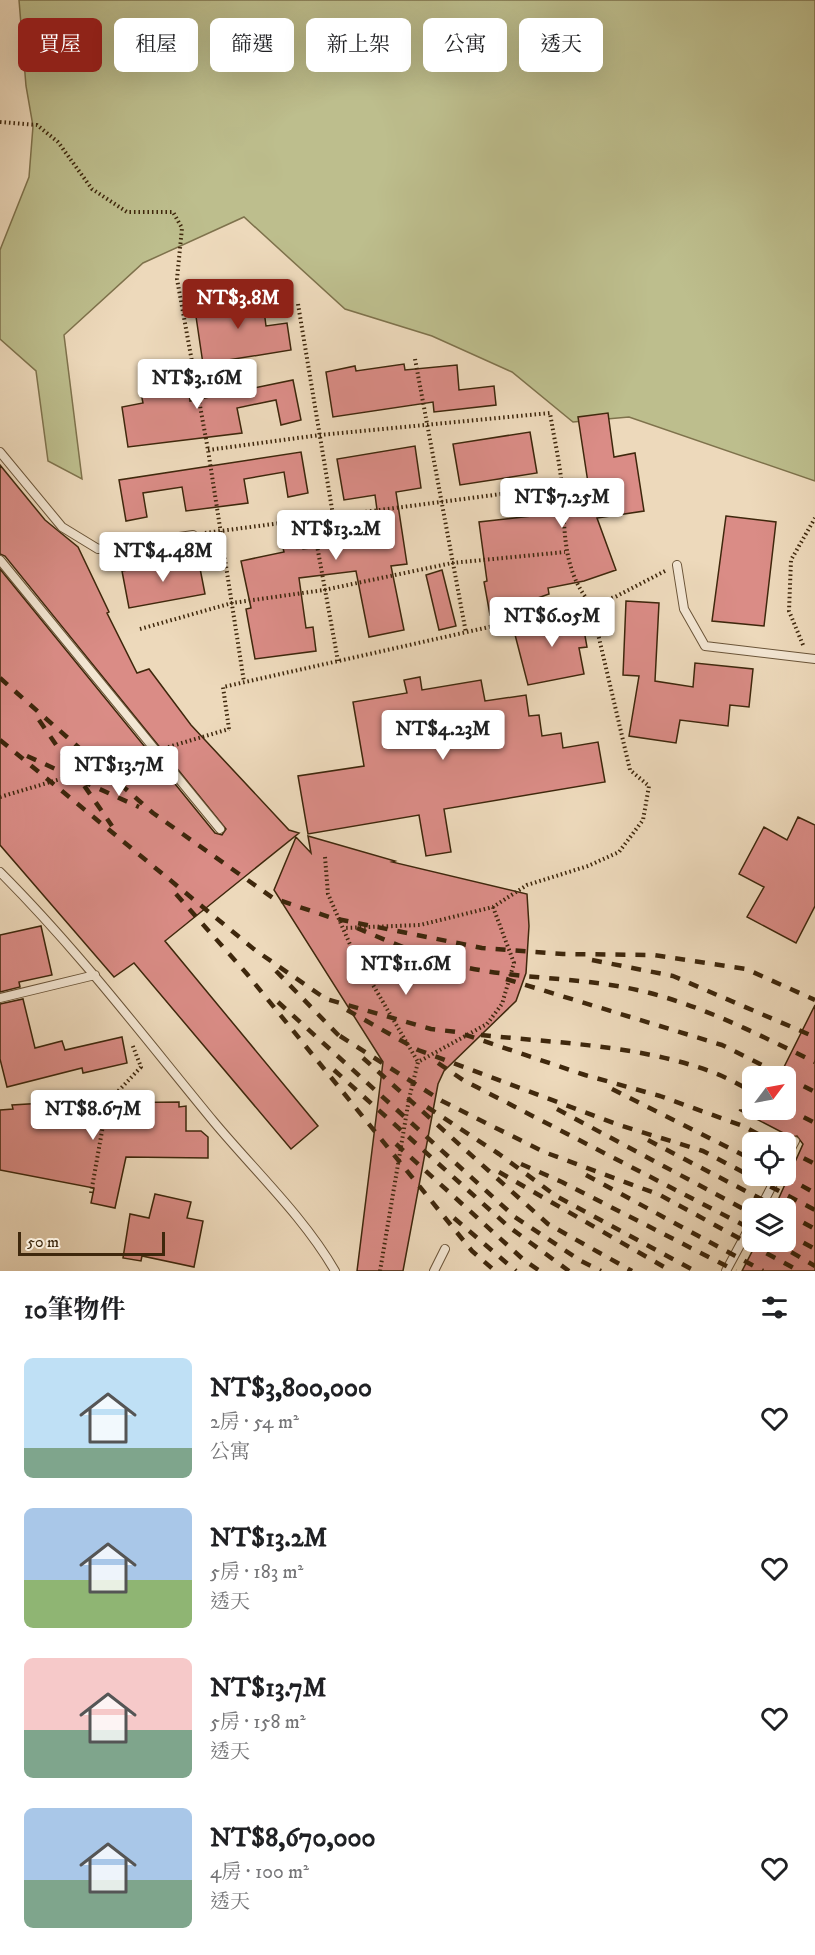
<!DOCTYPE html>
<html lang="zh-TW">
<meta charset="utf-8">
<style>
:root{--surface:#fff;--page:#f6f6f6;--text:#202124;--muted:#757577;--accent:#8f2418}
body{margin:0;font-family:"IM FELL DW Pica","Noto Serif TC",serif;background:var(--page);color:var(--text);height:100vh;display:flex;flex-direction:column;font-size:22px;white-space:nowrap}
*{box-sizing:border-box;margin:0}
p{font-size:20px;color:var(--muted)}
.icon{flex:none;width:33px;height:33px;fill:none;stroke:currentColor;stroke-width:2;stroke-linecap:round;stroke-linejoin:round}
.map{position:relative;height:1271px;overflow:hidden}
.panel{display:flex;flex-direction:column;background:var(--surface);flex:1}
.panel>*{flex:none}
.hud{position:absolute;left:18px;top:18px;width:780px;height:54px;display:flex;gap:12px}
.needle{width:39px;rotate:58deg}
.tools{position:absolute;left:742px;top:1066px;display:grid;gap:12px}
.tools a{display:grid;place-items:center;width:54px;height:54px;border-radius:9px;background:var(--surface);box-shadow:0 6px 24px #0002;font-size:30px}
.scale{position:absolute;left:18px;bottom:15px;width:147px;box-sizing:border-box;padding-left:6px;border:3px solid #3e270c;border-top:0;font-size:16px;line-height:21px;white-space:nowrap;color:#3e270c;-webkit-text-stroke:4px #f3e6d3;paint-order:stroke}
.price{position:absolute;translate:-50% -51px;padding:0 14px;border-radius:6px;background:#fff;color:#222;font-size:20px;line-height:39px;filter:drop-shadow(0 2px 3px #0008)}
.price::after{content:'';position:absolute;left:50%;top:36px;width:18px;height:14px;margin-left:-9px;background:inherit;clip-path:polygon(0 0,100% 0,50% 100%)}
.price.current{background:var(--accent);color:#fff}
ul{padding:0;list-style:none}
li{display:flex;align-items:center;gap:18px;height:150px;padding:0 24px}
li span{display:grid;place-items:center;flex:none;width:168px;height:120px;border-radius:9px;color:#555}
li>.icon{margin-inline-start:auto}
span .icon{width:72px;height:72px;fill:#fffc;stroke-width:1}
li b{font-size:26px}
h2{display:flex;justify-content:space-between;align-items:center;height:72px;padding:0 24px;font-size:26px}
.tag{padding:0 21px;border-radius:9px;background:var(--surface);box-shadow:0 6px 24px #0002;font-size:21px;line-height:54px}
.tag.current{background:var(--accent);color:#fff}
.map>svg:first-child{display:block}
</style>
<div class="map">
<svg width="815" height="1271" viewBox="0 0 815 1271">
<rect width="100%" height="100%" fill="#edd9bb"/>
<filter id="stains"><feTurbulence type="fractalNoise" baseFrequency=".00333" numOctaves="4"/><feColorMatrix values="0 0 0 0 .2 0 0 0 0 .09 0 0 0 0 .02 0 0 0 .5 -.17"/></filter>
<radialGradient id="worn" r=".72"><stop offset=".6" stop-color="#630" stop-opacity="0"/><stop offset="1" stop-color="#630" stop-opacity=".3"/></radialGradient>
<path fill="#bdbe8d" stroke="#7e724c" stroke-width="1.5" d="M19,0h796v481l-186,-64 -56,5 -61,-50 -80,-36 -87,-27 -101,-92 -101,46 -79,72 18,144 -34,-18 -12,-90 -36,-32v-89l29,-73 4,-51 -7,-40z"/>
<path fill="#da8c86" stroke="#3e270c" stroke-width="1.5" d="M262,295l4,31 21,-3 4,27 -88,14 -9,-61z
M404,364l1,6 52,-5 2,25 35,-4 2,19 -62,7 -1,-10 -100,15 -7,-45 29,-6 1,5z
M185,366l5,35 103,-21 8,40 -20,5 -5,-25 -39,8 5,25 -114,14 -6,-40 21,-4 -4,-20 12,-2 -1,-9z
M608,413l6,44 21,-4 9,58 -47,7 19,52 -32,11 -36,7 1,6 -59,21 -6,-33 3,-1 -8,-59 113,-13 -14,-92z
M530,432l7,41 -77,12 -7,-41z
M415,446l6,42 -25,4 11,72 -16,2 13,64 -35,7 -13,-66 -57,7 7,50 7,-1 3,24 -61,8 -9,-50 5,-1 -10,-47 43,-9 -2,-8 19,-4 2,9 78,-10 -6,-44 -31,5 -7,-41z
M301,452l7,41 -20,4 -4,-25 -40,7 4,24 -62,8 -4,-24 -39,6 4,24 -21,4 -7,-41z
M0,465l45,55 33,27 31,65 -2,1 30,60 12,-4 42,56 98,105 10,3 -134,108 153,185 -27,23 -157,-186 -20,14 -114,-132v-276l215,264 7,2 4,-6 -221,-273 -5,-2z
M726,516l50,6 -12,104 -52,-5z
M198,558l7,36 -76,14 -7,-37z
M442,570l14,56 -17,4 -13,-55z
M626,601l33,2 -4,78 38,6 2,-24 58,6 -4,38 -19,-2 -2,21 -48,-6 -4,23 -47,-7 10,-60 -16,-1z
M581,613l6,34 -8,1 5,26 -56,11 -15,-58z
M420,677l2,13 59,-10 4,21 41,-6 3,21 10,-1 3,21 19,-3 2,15 35,-6 7,40 -161,27 7,43 -25,4 -7,-41 -111,19 -10,-58 66,-10 -11,-64 54,-9 -3,-13z
M798,817l17,8v81l-19,37 -49,-26 17,-30 -25,-13 25,-47 23,13z
M308,836l87,25 -3,1 135,32 2,32 -3,47 -10,28 -72,70 -6,13 -35,187h-46l26,-209 -109,-172 22,-53 15,16z
M41,926l11,49 -33,7 1,5 -20,5v-57z
M23,999l12,49 27,-7 3,9 57,-13 5,26 -44,10 -1,-5 -75,19 -7,-28v-55z
M815,1005v266h-73l15,-29h29v-33h-12l29,-65 -6,-8 -6,1 -52,-27h47v-33h-7z
M94,1100v3l85,-1v5l7,-1v25h15l7,6v21l-82,-1 -11,51 -24,-5 3,-15 -94,-18v-60l13,-1 -1,-4z
M155,1194l36,8 -4,16 16,3 -9,46 -52,-11 -1,5 -18,-3 7,-44 19,4z"/>
<g fill="none" stroke-linecap="round" stroke-linejoin="round">
<g stroke="#6a5438" stroke-width="10">
<path id="lane" d="M0,452l62,75 36,22 95,-14
M0,560l220,269
M677,565l7,44 21,37 110,13
M0,872c78,78 144,165 214,250 40,48 90,95 121,149
M0,998l95,-23
M786,1158l9,-17
M760,1209l17,-33
M434,1271l11,-22
M726,1271l27,-50"/>
</g>
<path stroke="#3e270c" stroke-width="4" stroke-dasharray="1.5 3" stroke-linecap="butt" d="M0,122l37,3 21,17 34,47 35,23h46l9,16 -5,51 31,171 36,232
M298,304l35,211
M415,359l51,274
M208,450l112,-15 230,-22c4,25 10,50 12,75 3,41 0,83 29,116l39,166 19,16 -6,34 -24,32 -31,14 -61,19 -34,22 -73,18 -76,3
M312,518l26,143
M205,533l357,-47
M140,629l92,-26 92,-13 128,-27 113,-11
M803,645l-14,-34 2,-51 24,-42
M229,729l-6,-42 368,-83 24,-7 50,-26
M325,857l3,37 24,55 66,113
M409,1099l9,-37 69,-38 15,-20 12,-41 -21,-56
M91,1193l16,-90 34,-36 -9,-23"/>
<use href="#lane" stroke="#f3e6d3" stroke-width="8"/>
<path stroke="#3e270c" stroke-width="4.5" stroke-dasharray="10 10" stroke-linecap="butt" d="M0,678l153,135 120,85 59,20 150,30 81,6 91,1 92,14 69,31
M39,720l73,106
M0,740l255,210 71,49 105,30 26,3 128,43 75,21 83,30 32,17
M27,756l112,51
M176,894l71,80 225,277 23,20
M357,928c33,14 67,29 103,38 55,13 113,11 168,22 66,13 127,45 187,74
M592,960l81,16 142,61
M276,971l69,71
M506,979l216,66 64,32
M278,1002l237,215 66,44 20,10
M347,1010l71,40 201,75 84,26 112,59
M481,1035c76,8 158,10 231,37 14,5 28,13 41,20
M340,1036l102,65 102,51 116,43 139,76
M363,1058l185,166 84,47
M438,1063l25,17 290,150
M334,1070l175,157 60,44
M786,1077l29,15
M612,1089l141,71
M427,1107l72,47 57,42 139,75
M786,1108l29,15
M557,1109l196,105
M648,1140l132,69
M396,1144l129,117 15,10
M786,1149l29,15
M521,1164l41,18 174,89
M499,1172l172,99
M586,1175l177,96
M784,1176l31,17
M786,1213l29,16
M454,1218l62,53
M786,1233l29,16
M774,1242l41,24"/>
<path stroke="#3e270c" stroke-width="4" stroke-dasharray="1.5 3" stroke-linecap="butt" d="M0,797l229,-68
M380,1271l29,-172"/>
</g>
<rect width="100%" height="100%" filter="url(#stains)"/>
<rect width="100%" height="100%" fill="url(#worn)"/>
</svg>
<div class="tools">
<a><svg class="needle" viewBox="-14 -14 28 28"><path d="M0-13l5 13h-10z" fill="#e53935"/><path d="M0 13l5-13h-10z" fill="#757577"/></svg></a>
<a><svg class="icon" aria-label="locate" viewBox="0 0 24 24"><circle cx="12" cy="12" r="6"/><path d="M12 2v4M12 18v4M2 12h4M18 12h4"/></svg></a>
<a><svg class="icon" aria-label="layers" viewBox="0 0 24 24"><path d="M12 4l9 5-9 5-9-5zM3 14l9 5 9-5"/></svg></a>
</div>
<div class="scale">50 m</div>
<b class="price current" style="left:238px;top:330px">NT$3.8M</b>
<b class="price" style="left:197px;top:410px">NT$3.16M</b>
<b class="price" style="left:562px;top:529px">NT$7.25M</b>
<b class="price" style="left:336px;top:561px">NT$13.2M</b>
<b class="price" style="left:163px;top:583px">NT$4.48M</b>
<b class="price" style="left:552px;top:648px">NT$6.05M</b>
<b class="price" style="left:443px;top:761px">NT$4.23M</b>
<b class="price" style="left:119px;top:797px">NT$13.7M</b>
<b class="price" style="left:406px;top:996px">NT$11.6M</b>
<b class="price" style="left:93px;top:1141px">NT$8.67M</b>
<div class="hud">
<a class="tag current">買屋</a>
<a class="tag">租屋</a>
<a class="tag">篩選</a>
<a class="tag">新上架</a>
<a class="tag">公寓</a>
<a class="tag">透天</a>
</div>
</div>
<section class="panel">
<h2>10筆物件<svg class="icon" aria-label="filters" viewBox="0 0 24 24"><path d="M4 7h16M4 17h16"/><circle cx="9" cy="7" r="2"/><circle cx="15" cy="17" r="2"/></svg></h2>
<ul>
<li><span style="background:linear-gradient(#bfe0f5 75%,#7fa58c 0)"><svg class="icon" aria-label="home" viewBox="0 0 24 24"><path d="M3 11l9-7 9 7M6 9v11h12V9"/></svg></span><div><b>NT$3,800,000</b><p>2房 · 54 m²</p><p>公寓</p></div><svg class="icon" aria-label="heart" viewBox="0 0 24 24"><path d="M12 20l-8-8c-3-5 5-10 8-4 3-6 11-1 8 4z"/></svg></li>
<li><span style="background:linear-gradient(#a9c7e8 60%,#8fb573 0)"><svg class="icon" aria-label="home" viewBox="0 0 24 24"><path d="M3 11l9-7 9 7M6 9v11h12V9"/></svg></span><div><b>NT$13.2M</b><p>5房 · 183 m²</p><p>透天</p></div><svg class="icon" aria-label="heart" viewBox="0 0 24 24"><path d="M12 20l-8-8c-3-5 5-10 8-4 3-6 11-1 8 4z"/></svg></li>
<li><span style="background:linear-gradient(#f6c9c9 60%,#7fa58c 0)"><svg class="icon" aria-label="home" viewBox="0 0 24 24"><path d="M3 11l9-7 9 7M6 9v11h12V9"/></svg></span><div><b>NT$13.7M</b><p>5房 · 158 m²</p><p>透天</p></div><svg class="icon" aria-label="heart" viewBox="0 0 24 24"><path d="M12 20l-8-8c-3-5 5-10 8-4 3-6 11-1 8 4z"/></svg></li>
<li><span style="background:linear-gradient(#a9c7e8 60%,#7fa58c 0)"><svg class="icon" aria-label="home" viewBox="0 0 24 24"><path d="M3 11l9-7 9 7M6 9v11h12V9"/></svg></span><div><b>NT$8,670,000</b><p>4房 · 100 m²</p><p>透天</p></div><svg class="icon" aria-label="heart" viewBox="0 0 24 24"><path d="M12 20l-8-8c-3-5 5-10 8-4 3-6 11-1 8 4z"/></svg></li>
</ul>
</section>
